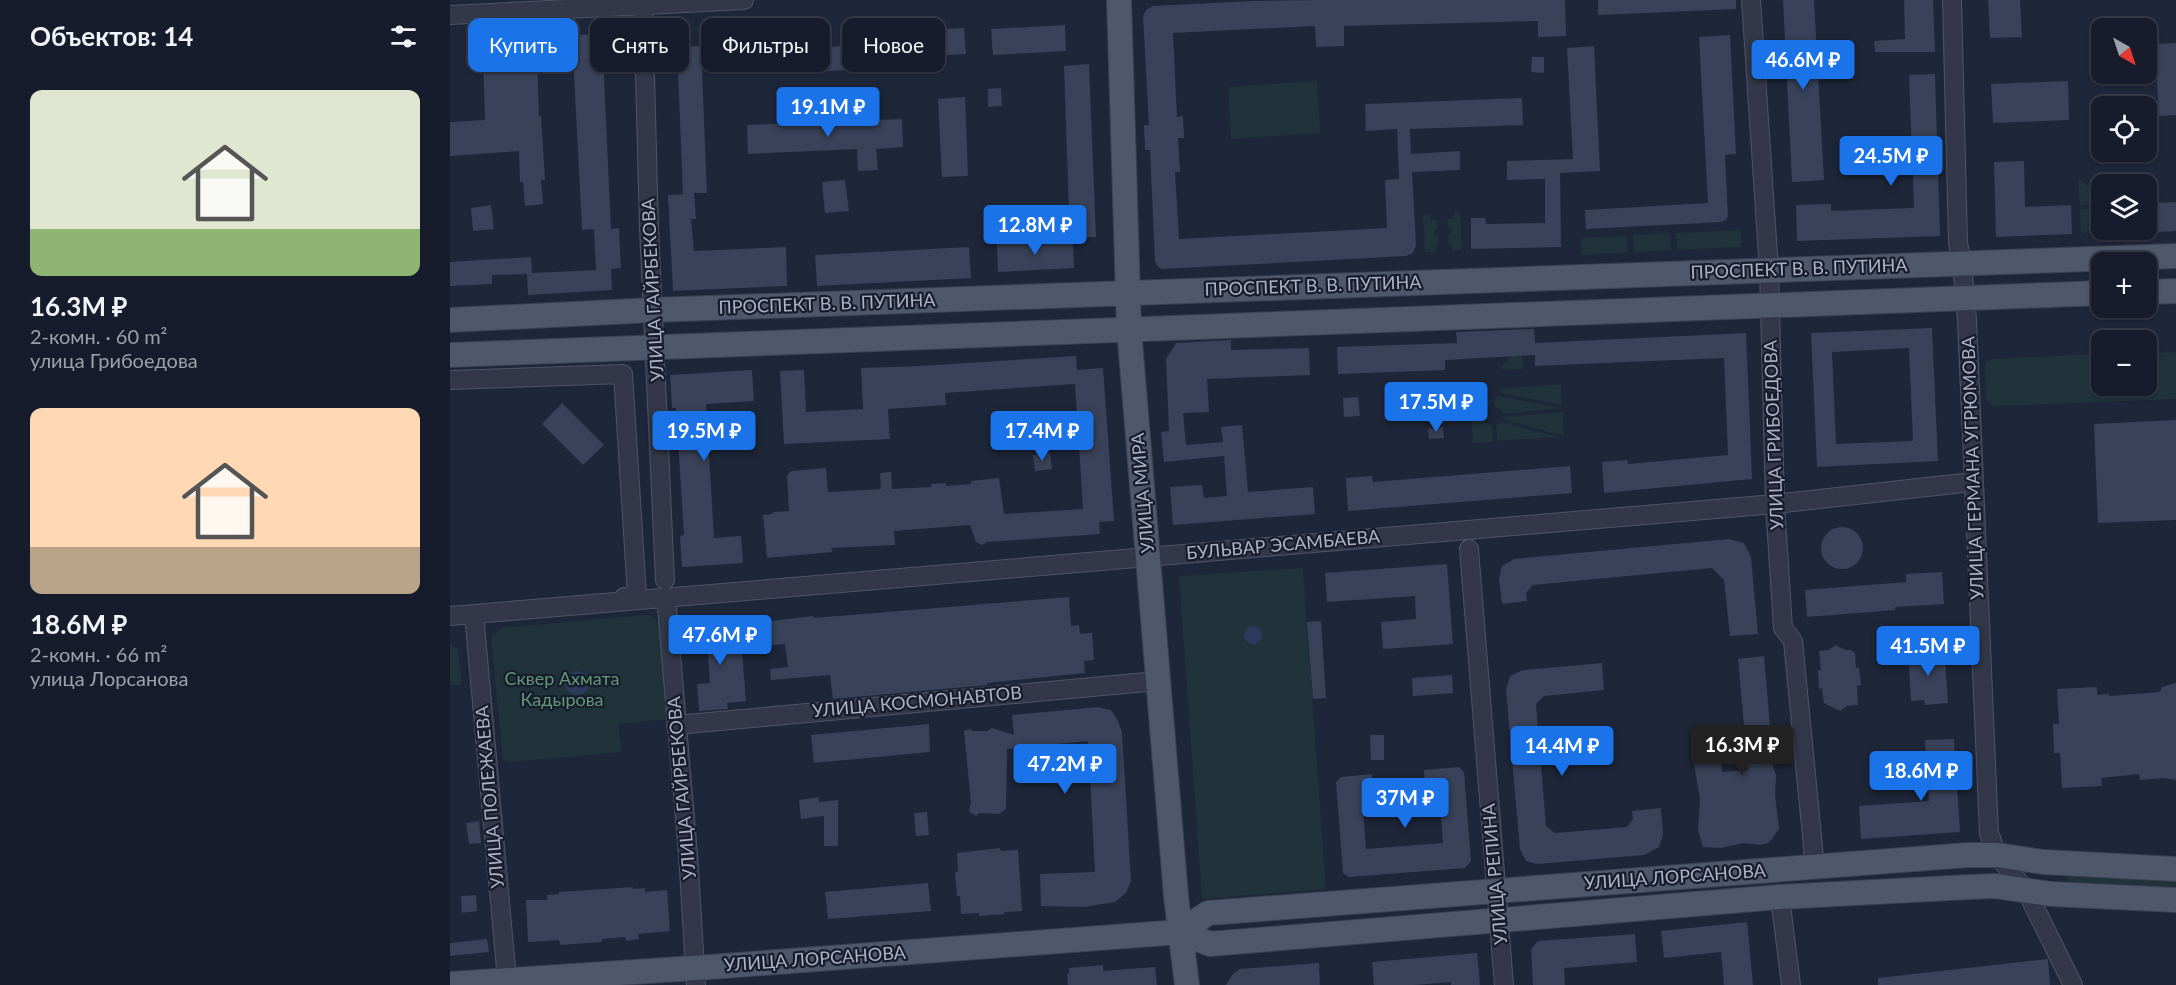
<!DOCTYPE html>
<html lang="ru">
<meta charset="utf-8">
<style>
:root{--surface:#161c2b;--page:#232937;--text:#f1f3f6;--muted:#9ea1a9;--line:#353a47;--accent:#1a73e8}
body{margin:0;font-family:Lato,sans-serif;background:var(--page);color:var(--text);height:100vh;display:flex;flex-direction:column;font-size:22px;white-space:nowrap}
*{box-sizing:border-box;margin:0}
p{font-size:20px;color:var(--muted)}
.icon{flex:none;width:33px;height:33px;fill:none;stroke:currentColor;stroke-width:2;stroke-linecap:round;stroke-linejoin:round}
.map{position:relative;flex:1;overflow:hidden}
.details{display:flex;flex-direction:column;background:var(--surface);width:450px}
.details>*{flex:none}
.banner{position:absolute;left:18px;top:18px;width:570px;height:54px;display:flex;gap:12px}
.needle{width:39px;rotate:141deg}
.controls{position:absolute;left:1641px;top:18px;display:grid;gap:12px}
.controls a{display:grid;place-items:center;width:66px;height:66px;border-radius:12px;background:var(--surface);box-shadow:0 2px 4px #0004,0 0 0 2px var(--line);font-size:30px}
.price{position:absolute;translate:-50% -51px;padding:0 14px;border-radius:6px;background:var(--accent);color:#fff;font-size:20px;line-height:39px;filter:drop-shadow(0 2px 3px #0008)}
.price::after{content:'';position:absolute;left:50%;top:36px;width:18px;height:14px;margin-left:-9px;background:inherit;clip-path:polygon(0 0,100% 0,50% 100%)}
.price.selected{background:#222;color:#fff}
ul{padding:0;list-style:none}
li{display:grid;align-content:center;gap:12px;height:318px;padding:0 30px}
li span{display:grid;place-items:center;height:186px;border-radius:12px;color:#555}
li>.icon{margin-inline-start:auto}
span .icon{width:108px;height:108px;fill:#fffc;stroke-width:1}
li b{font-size:26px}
h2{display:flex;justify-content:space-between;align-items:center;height:72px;padding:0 30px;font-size:26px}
.tag{padding:0 21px;border-radius:12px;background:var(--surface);box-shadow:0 2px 4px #0004,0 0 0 2px var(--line);font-size:21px;line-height:54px}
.tag.selected{background:var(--accent);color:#fff}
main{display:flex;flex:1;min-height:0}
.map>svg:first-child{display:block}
</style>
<main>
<section class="details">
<h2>Объектов: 14<svg class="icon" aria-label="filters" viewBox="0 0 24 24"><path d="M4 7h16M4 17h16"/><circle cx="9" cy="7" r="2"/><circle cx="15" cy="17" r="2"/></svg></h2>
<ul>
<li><span style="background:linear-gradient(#dfe7d0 75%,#8fb573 0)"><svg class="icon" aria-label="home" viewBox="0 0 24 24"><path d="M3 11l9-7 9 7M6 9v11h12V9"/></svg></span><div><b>16.3M ₽</b><p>2-комн. · 60 m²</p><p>улица Грибоедова</p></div></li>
<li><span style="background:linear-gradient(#ffd9b3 75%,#b9a48a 0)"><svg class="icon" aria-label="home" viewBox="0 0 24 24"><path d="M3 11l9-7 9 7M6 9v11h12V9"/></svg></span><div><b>18.6M ₽</b><p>2-комн. · 66 m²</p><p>улица Лорсанова</p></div></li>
</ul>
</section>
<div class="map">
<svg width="1726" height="985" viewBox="0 0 1726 985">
<rect width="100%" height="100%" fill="#1e2639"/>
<path fill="#20333a" d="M867,81l3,52 -89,6 -3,-52z
M1628,180h3l20,18v6l-21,1z
M1651,208v7l-15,18h-5l-1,-24z
M1004,212h6l2,38 -10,1v-6h-3l-1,-10 3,-1v-6h-3l-1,-9h7z
M973,214h7v6h7v9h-3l1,6h3v11h-3l1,6h-11z
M1291,230v17l-64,3 -1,-17z
M1220,233l1,17 -37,2 -1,-17z
M1176,236l1,16 -45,3 -1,-17z
M1071,344l2,25 -21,1v-4z
M1726,352v47l-183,7 -7,-7 -1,-32 2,-6 5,-2 109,-5 1,32h44l1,-33z
M1111,384l1,21 -61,-12 -1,-4z
M1031,390l9,9 1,7 -4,1 -4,7 -12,1 -2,-24z
M1049,396l61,12 -57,6 -2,-5 -7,-4v-4z
M1113,412l1,24 -62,-17 1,-2z
M1021,419h12l3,4 6,3 1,16 -20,1z
M1051,422l57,15 -61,4 -1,-16z
M853,568l23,321 -124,10 -23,-323z
M195,615l6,1 7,6 12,97 -52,5 4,28 -114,10 -5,-2 -12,-121 2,-5 10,-6z
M0,643l8,6 4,36h-12z
M1618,876l108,5v7l-108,-5z"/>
<path fill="#2c3a5e" d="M794 635a9 9 0 1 1 18 0a9 9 0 1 1-18 0Z
M115 683a12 12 0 1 1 24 0a12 12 0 1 1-24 0Z"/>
<path fill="#394259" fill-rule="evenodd" d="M865,0h250l1,36 -28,1v-16l-194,5v20l-28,1 -1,-21 -142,7 4,84 6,-1 1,22h-6l2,34h-5l4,67 208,-11 -2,-48 14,-1 -2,-50 -31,2 -1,-27 157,-6 1,27 -113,4 1,25 49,-3v19l-48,2 4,73 -3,8 -7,3 -243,13 -5,-2 -3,-6 -5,-111h-5l-1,-25h5l-6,-109 3,-6 7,-4 99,-5z
M1148,0h138v9l-138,6z
M1333,0h31l10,180 -32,2z
M1454,0h29l2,52h-60l-1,-11 31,-2z
M1538,0h32l2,37 -32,1z
M615,25l1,26 -73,4 -2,-26z
M514,28l2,26 -80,4 1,10 -80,4v-11l-78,4 -2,-25 79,-4v12l80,-4 -1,-12z
M152,34l9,195 8,-1 2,40 -10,1 1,21 -84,5 -1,-21 -35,1v9l-42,2v-24l81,-5 1,16 64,-3 -2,-41 -12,1 -10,-195z
M1280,35l6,119 -11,1 3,61 -2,4 -4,2 -136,7 -1,-19 123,-7 -9,-166z
M1726,43v72l-17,1 -4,-72z
M251,46l6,147h-13l2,26h-5l3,32 92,-4 1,39 -114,5 -5,-96 15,-1 -6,-147z
M1144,46l6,125 -40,2 1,74 -90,2v-31h14l1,6 59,-1v-44l-38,1v-19l66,-2 -6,-111z
M87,56l2,60h2l4,64h-4l2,24 -18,2 -2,-24h-3l-1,-31 -69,5v-34l35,-2 -2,-63z
M1082,57h12v16l-13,-1z
M639,64l7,173 -26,1 -6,-172z
M1485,74l5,162 -143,5 -1,-36 35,-1v7l83,-3 -5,-133z
M1618,81l1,39 -76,3 -2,-39z
M551,88l1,18 -14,1v-18z
M515,97l3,79 -26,1 -4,-78z
M452,119l1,28 -27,2 2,21 -20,1 -1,-22 -109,5 -1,-29z
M1574,161l1,46 46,-2 1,29 -76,3 -2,-75z
M395,180l4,31 -24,2 -3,-31z
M1726,202v29l-24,1 -2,-29z
M41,205l3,24 -21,2 -2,-23z
M623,241l1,27 -76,4 -1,-28z
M519,247l2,31 -154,8 -2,-31z
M1482,328l6,133 -121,6 -6,-134zM1459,348l4,93 -77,3 -4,-92z
M1084,329l1,14 211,-10 6,146 -148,14 -2,-31 25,-2 1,4 100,-9 -4,-97 -189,8v-11l-90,5v10l-107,4 -1,-27 120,-4 -1,-11z
M781,340v10l78,-2 1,27 -103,4 2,33 -26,1 3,32 37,-3 -2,-15 21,-2 6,67 65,-5 2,27 -142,11 -3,-38 32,-2 2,13 23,-2 -3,-40 -60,6 -3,-30 8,-1 -3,-72 10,-16z
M626,356l1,14 26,-2 11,153 -15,1 1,12 -113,8 -5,3 -6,-3 -6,-17 -76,6 1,14 -64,3 1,4 -65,6 -4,-43 9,-1 2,-2 15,-1 -2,-35 4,-5 35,-3 2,24 53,-3 -1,-16 11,-1 1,17 39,-2v-3l15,-1v3l25,-2v-3l28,-3 5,36 79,-5 -8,-125 -130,9 1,12 -58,4 2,30 -106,5 -4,-73 24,-1 2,42 57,-3 -2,-41 60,-2z
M302,370l2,31 -48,3 8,134 27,-2 2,27 -61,4 -2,-31 4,-1 -8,-127h-4l-2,-33z
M908,397l2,19 -16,1 -1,-19z
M112,403l42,42 -21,20 -41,-41z
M1726,420v100l-78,3 -4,-99z
M993,427l1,11 -15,1 -1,-10z
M600,453l2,16 -17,2 -2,-16z
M1120,466l2,27 -224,18 -2,-33 26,-2 1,6z
M1371 548a21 21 0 1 1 42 0a21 21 0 1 1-42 0Z
M1279,539l15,4 7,14 7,77 -28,2 -6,-56 -12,-12 -179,17 -7,8 1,8 -25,3 -3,-26 3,-12 12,-7z
M997,564l6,80 -70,5 -2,-27 35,-3 -1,-23 -88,6 -2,-29z
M1492,572l2,32 -49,3v3l-88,7 -2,-27 101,-8v-8z
M619,597l2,29 8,-1 1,9 12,-1 2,27 -10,1 1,12 -98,10v2l-154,14 -3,-24 -59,5 -1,-11 18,-2 -3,-23 -21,2 -3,-24 52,-6 1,2z
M871,621l5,77 -13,1 -6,-77z
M270,622l1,6 19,-1 6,74 -19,2 1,6 -29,2 -2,-27 13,-1 -2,-30 -14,1 -2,-30z
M1386,645l9,5h6l4,3 1,15h3l2,17 -4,1 1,19 -11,1 -7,5 -16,-8 -2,-15 -3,1 -1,-19h3l-2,-19 10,-1z
M1491,650v8h4l3,45 -23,2 -1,-5 -13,1 -3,-49z
M1314,656l8,94h-5l9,25 -1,20 4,33 -6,10 -5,5 -8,2 -17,-2 -22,5 -18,-1 -5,-16 2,-32 -6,-36 27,-3 1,12 26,-2 -10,-111z
M1152,663l2,27 -60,6 -8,8 10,122 9,7 72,-6 6,-8 -1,-8 29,-3 2,26 -4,13 -15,8 -107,9 -11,-3 -6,-12 -14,-159 4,-14 13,-6z
M1002,675l1,18 -40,3 -1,-18z
M1726,683v97l-12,-2 -24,2 -1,-6 -38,4 1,8 -40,2 -2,-35h-6l-1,-29h6l-2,-35 40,-2v8l12,-1v2l51,-4 2,-5z
M648,707l13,3 7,11 4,11 9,149 -5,12 -11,9 -31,5 -43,-1 -1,-32 55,-2 -7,-131 -81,8 -1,60 -7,5 -20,-1 -3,3 -7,-5 2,-8 -7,-72 6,-2 3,2h14l5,-3 22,7 -2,-20z
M479,724l1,28 -116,11 -3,-28z
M920,735h14v25h-13z
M1504,739l6,93 -99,7 -2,-33 70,-5 -4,-61z
M1009,767l5,5 7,89 -6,7 -116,9 -6,-4 -7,-91 5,-5 31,-3 2,25 -12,1 4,49 77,-6 -4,-50 -13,1 -2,-24z
M369,797v5l19,-2v46h-14v-30l-23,3 -2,-19z
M477,812l2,23 -13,1 -2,-23z
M29,821l2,22 -12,1 -3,-21z
M550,848l1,3 17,-1 4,61 -18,1 1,2 -26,2v-3l-18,1 -1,-18h-3l-2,-24h3l-1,-19z
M478,883l3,28 -103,8 -3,-27z
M183,887v2l12,-1v4l22,-2 3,41 -32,3 1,5 -13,2 -1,-4 -23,2v3l-42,3 -1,-5 -31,2 -2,-42h21v-5l12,-1v-2z
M26,895l1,16 -15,2 -1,-17z
M1297,922l6,63h-29l-3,-33 -57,6 -3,-27z
M1185,934l2,28 -73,6 1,17h-32l-2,-36 7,-8z
M37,939l2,13 -39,4v-13z
M1027,953l3,32h-29v-3l-36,3h-41l-2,-23z
M1598,959l2,26h-172v-7z
M869,963l1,22h-94l6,-10 7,-6z
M653,965v6l52,-4 2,18h-89l-1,-11h2v-6z"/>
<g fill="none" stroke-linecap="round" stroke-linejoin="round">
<g stroke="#4f5567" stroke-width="20">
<path id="minor" d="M193,0l6,228 16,352
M1301,0l18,270 6,234 8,124 10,13 22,226
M1502,0l6,243 4,20 5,57 22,513 8,22 30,37 46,93
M0,15l294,-15
M0,380l173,-6 14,222 -13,1
M1019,549l35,436
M217,608l21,246 8,131
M24,614l33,366
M0,616l1325,-112 197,-22
M226,725l482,-44
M1330,897l11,88"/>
</g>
<g stroke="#3b4153" stroke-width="26">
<path id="major" d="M669,0l10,329 47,567 11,89
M1696,292l30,-1
M0,320l203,-10 1523,-54
M0,355l1652,-62
M730,932l28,-19 760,-58h29l46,7 133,7
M0,984l260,-17 470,-35 30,12 570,-47 189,-10 26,-1 56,8 125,6"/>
</g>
<use href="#minor" stroke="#323849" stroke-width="18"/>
<use href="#major" stroke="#4f576a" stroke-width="24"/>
</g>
<g text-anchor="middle" stroke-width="4.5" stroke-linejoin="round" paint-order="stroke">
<g font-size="18" fill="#abb2c6" stroke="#171d2d">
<text transform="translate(1349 269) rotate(-2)" y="6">ПРОСПЕКТ В. В. ПУТИНА</text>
<text transform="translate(863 286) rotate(-2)" y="6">ПРОСПЕКТ В. В. ПУТИНА</text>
<text transform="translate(203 290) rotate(-93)" y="6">УЛИЦА ГАЙРБЕКОВА</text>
<text transform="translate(377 304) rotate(-2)" y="6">ПРОСПЕКТ В. В. ПУТИНА</text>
<text transform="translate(1324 435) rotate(-92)" y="6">УЛИЦА ГРИБОЕДОВА</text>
<text transform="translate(1523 468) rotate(-92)" y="6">УЛИЦА ГЕРМАНА УГРЮМОВА</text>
<text transform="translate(693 493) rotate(-95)" y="6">УЛИЦА МИРА</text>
<text transform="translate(833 545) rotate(-5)" y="6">БУЛЬВАР ЭСАМБАЕВА</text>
<text transform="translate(467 702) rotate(-5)" y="6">УЛИЦА КОСМОНАВТОВ</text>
<text transform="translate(232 788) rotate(-95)" y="6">УЛИЦА ГАЙРБЕКОВА</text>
<text transform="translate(40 797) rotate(-95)" y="6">УЛИЦА ПОЛЕЖАЕВА</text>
<text transform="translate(1045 874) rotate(-95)" y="6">УЛИЦА РЕПИНА</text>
<text transform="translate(1225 877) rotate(-4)" y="6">УЛИЦА ЛОРСАНОВА</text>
<text transform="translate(365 959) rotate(-4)" y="6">УЛИЦА ЛОРСАНОВА</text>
</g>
<g font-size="18" fill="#619876" stroke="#171d2d">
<text x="112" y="685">Сквер Ахмата<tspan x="112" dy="21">Кадырова</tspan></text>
</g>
</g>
</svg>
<div class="controls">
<a><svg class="needle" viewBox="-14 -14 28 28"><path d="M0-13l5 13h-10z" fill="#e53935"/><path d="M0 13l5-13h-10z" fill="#9ea1a9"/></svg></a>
<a><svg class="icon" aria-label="locate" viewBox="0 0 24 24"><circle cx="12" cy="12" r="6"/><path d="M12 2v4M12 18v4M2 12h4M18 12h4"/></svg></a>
<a><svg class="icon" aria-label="layers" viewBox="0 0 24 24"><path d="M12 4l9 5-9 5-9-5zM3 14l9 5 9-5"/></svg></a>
<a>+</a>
<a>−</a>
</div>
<b class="price" style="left:1353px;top:91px">46.6M ₽</b>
<b class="price" style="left:378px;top:138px">19.1M ₽</b>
<b class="price" style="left:1441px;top:187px">24.5M ₽</b>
<b class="price" style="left:585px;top:256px">12.8M ₽</b>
<b class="price" style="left:986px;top:433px">17.5M ₽</b>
<b class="price" style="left:254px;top:462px">19.5M ₽</b>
<b class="price" style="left:592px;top:462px">17.4M ₽</b>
<b class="price" style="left:270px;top:666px">47.6M ₽</b>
<b class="price" style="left:1478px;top:677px">41.5M ₽</b>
<b class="price selected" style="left:1292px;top:776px">16.3M ₽</b>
<b class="price" style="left:1112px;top:777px">14.4M ₽</b>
<b class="price" style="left:615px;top:795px">47.2M ₽</b>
<b class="price" style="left:1471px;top:802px">18.6M ₽</b>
<b class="price" style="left:955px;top:829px">37M ₽</b>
<div class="banner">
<a class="tag selected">Купить</a>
<a class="tag">Снять</a>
<a class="tag">Фильтры</a>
<a class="tag">Новое</a>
</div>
</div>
</main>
